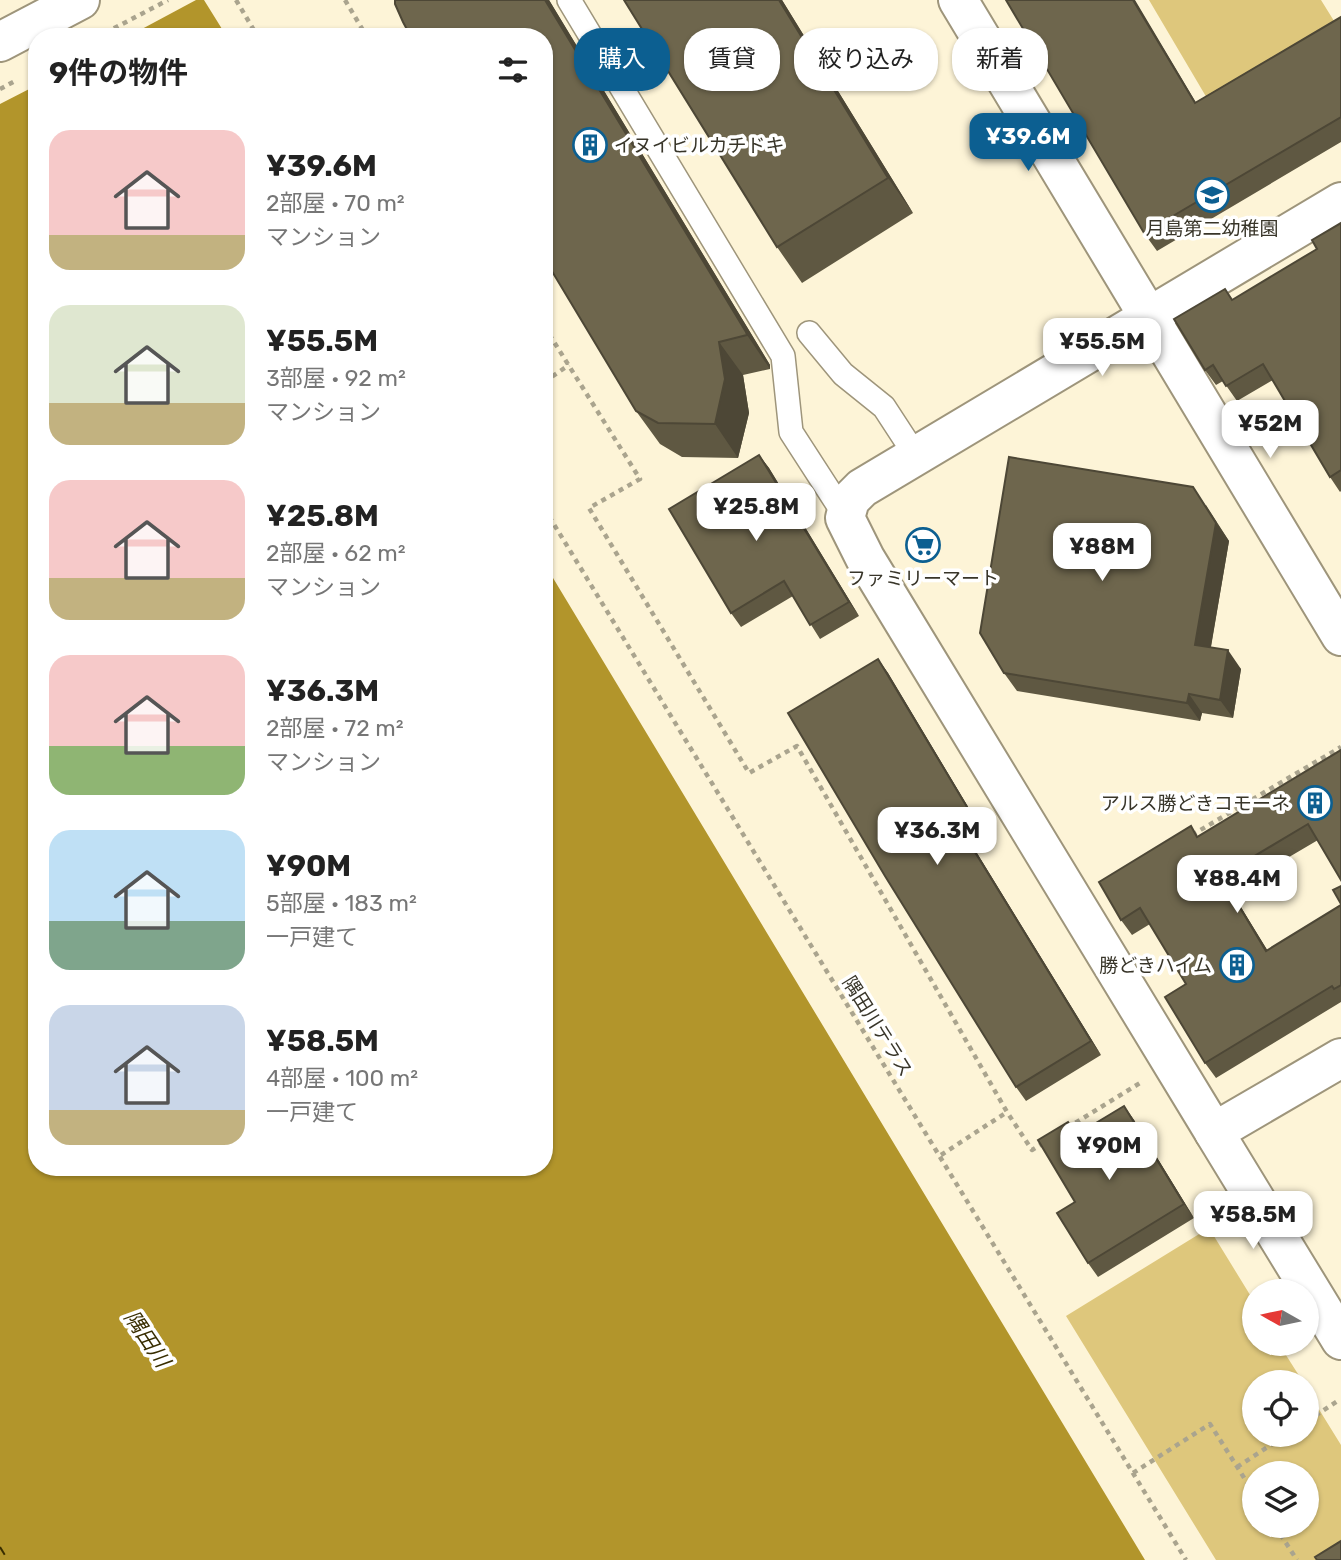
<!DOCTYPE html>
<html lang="ja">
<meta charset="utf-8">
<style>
:root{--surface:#fff;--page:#f6f6f6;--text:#222;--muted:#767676;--accent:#0c5f91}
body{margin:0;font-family:Rubik,"Noto Sans JP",sans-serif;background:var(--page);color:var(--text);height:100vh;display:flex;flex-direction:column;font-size:26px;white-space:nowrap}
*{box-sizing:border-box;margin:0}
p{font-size:23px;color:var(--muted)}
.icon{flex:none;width:38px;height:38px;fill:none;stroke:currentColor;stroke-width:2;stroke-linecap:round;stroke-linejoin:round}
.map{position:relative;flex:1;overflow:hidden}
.sheet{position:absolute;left:28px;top:28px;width:525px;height:1148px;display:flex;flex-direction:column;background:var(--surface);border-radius:28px;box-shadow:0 2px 5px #0004}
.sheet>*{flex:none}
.guide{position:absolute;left:574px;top:28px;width:662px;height:63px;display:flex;gap:14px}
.needle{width:46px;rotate:279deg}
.buttons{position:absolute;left:1242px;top:1279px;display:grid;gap:14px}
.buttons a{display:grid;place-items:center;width:77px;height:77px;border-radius:50%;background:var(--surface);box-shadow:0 2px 5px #0004;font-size:35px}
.price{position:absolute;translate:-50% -60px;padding:0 16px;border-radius:14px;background:#fff;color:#222;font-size:23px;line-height:46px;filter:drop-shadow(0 2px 4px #0008)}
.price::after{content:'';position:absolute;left:50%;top:42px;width:21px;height:16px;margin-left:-10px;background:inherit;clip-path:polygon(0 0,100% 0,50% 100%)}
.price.active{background:var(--accent);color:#fff}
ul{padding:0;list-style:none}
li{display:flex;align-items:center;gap:21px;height:175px;padding:0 21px}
li span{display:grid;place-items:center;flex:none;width:196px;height:140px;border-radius:21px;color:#555}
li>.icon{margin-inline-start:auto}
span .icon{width:84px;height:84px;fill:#fffc;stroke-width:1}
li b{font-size:30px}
h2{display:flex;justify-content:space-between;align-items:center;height:84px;padding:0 21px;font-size:30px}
.chip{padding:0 24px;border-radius:28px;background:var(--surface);box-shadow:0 2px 5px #0004;font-size:24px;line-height:63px}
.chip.active{background:var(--accent);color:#fff}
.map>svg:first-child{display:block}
</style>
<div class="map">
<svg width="1341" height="1560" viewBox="0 0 1341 1560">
<rect width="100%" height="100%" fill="#fdf4d7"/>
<path fill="#dec77c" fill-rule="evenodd" d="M1149,0h172l18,29 -128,76z
M1209,1228l46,75v41h24l24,38h-48v53h52v-45l34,55v115h-125l-150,-244zM1255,1474h52v52h-52z"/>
<path fill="#b2952b" d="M0,0h204l23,37h-190v1130h507v-604l601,997h-1145z"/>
<path fill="#fdf4d7" d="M0,0h196l-69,37h-90v48l-37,19z"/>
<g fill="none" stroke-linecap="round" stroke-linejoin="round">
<path stroke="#382d00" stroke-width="2" stroke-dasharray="9 7" stroke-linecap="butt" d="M0,1547l8,13"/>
<g stroke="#9e957b" stroke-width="26">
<path id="service" d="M569,0l214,356 8,76 55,85
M809,333l34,41 41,33 32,49"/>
</g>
<g stroke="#9e957b" stroke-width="42">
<path id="minor" d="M958,0l383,636
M1214,1132l127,208"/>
</g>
<g stroke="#9e957b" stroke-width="42">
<path id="tertiary" d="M1341,202l-479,286 -12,12 -5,18 20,40 349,574 127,-74"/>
</g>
<g stroke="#9e957b" stroke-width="42">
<path id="primary" d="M0,42l80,-42"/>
</g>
<path stroke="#aaa48e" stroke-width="4.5" stroke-dasharray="5 5" stroke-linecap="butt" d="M236,0l22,37
M345,0l22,37
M105,33l63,-33
M0,89l15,-8
M544,326l96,153 -51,29 160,265 48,-27 210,366 25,38 13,-8
M544,382l25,-17
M544,508l642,1052
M1192,835l149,-88
M1067,1128l73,-45
M941,1155l66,-43
M1307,1421l32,-21
M1237,1467l49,-32
M1133,1473l77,-49 45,71
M1275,1526l22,34"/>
<use href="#service" stroke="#fff" stroke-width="23"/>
<use href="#minor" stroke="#fff" stroke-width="38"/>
<use href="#tertiary" stroke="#fff" stroke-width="38"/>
<use href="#primary" stroke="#fff" stroke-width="38"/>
</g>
<path fill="#5f5842" d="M395,0h154l221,365v4l-27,6 6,38 -11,45 -56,-1 -22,-13 -24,-33z
M624,0h158l131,213 -111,70 -25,-36z
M1341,17v125l-184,109 -13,-18 52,-131z
M1341,223v268l-1,1 -10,-15 -57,-97 -36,21 -14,-20 -7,4 -11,-15 20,-81 8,11 84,-51z
M759,455l10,13 90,148 -39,23 -27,-43 -52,31 -10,-14z
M1206,505l23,36 -18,106 30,22 -8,49 -31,-5 -2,8 -183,-30 -13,-18z
M878,659l10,14 98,164 -14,8 129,210 -75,46 -10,-14z
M1341,750l-23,90 -87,51 36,59 74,-45v97l-125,76 -11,-15 -19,-79 -36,-60 -18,11 -11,-15 70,-94 7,11z
M1124,1106l10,14 60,98 -96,59 -10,-14 -11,-129z"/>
<path fill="#4d4736" d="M545,0h4l221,365v4l-23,-34z
M779,0h3l131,213 -25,-35z
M1133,0h2l72,121 -12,-18z
M719,342l24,33 6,38 -11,45 -23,-34z
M759,455l10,13 90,148 -10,-14z
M1193,487l36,54 -21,122 -13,-18z
M1228,650l13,19 -8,49 -13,-18z
M878,659l10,14 98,164 -10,-15z
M1189,694l13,19 -2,8 -13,-18z
M962,831l10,14 129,210 -10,-14z
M1221,876l10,15 46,75 -11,-15z
M1124,1106l10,14 60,98 -10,-14z"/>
<path fill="#6e664d" stroke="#4d4736" stroke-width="2" d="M395,0h150l201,332 1,3 -28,7 6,37 -10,45 -57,-1 -22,-12 -92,-153v-221h-133l-8,-15 -8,-18z
M624,0h155l109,178 -111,69z
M1006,0h127l62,103 146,-86v100l-197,116z
M1341,223v247l-11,7 -67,-113 -37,22 -13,-21 -8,5 -31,-51 51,-30 7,11 85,-51 -5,-9z
M759,455l90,147 -39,23 -26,-44 -53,32 -62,-104z
M1009,457l184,30 23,36 -21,122 33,5 -8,50 -31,-6 -2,9 -183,-30 -24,-40z
M878,659l98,163 -14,9 129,210 -75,46 -131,-211 -97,-163z
M1341,750v130l-33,-56 -87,52 45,75 75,-46v80l-7,4 -2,-3 -127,77 -40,-66 21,-13 -46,-76 -19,12 -22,-38 92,-56 6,11z
M1341,886v18l-8,-14z
M1124,1106l60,98 -96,59 -31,-50 18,-11 -37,-62 30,-18 8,13z
M1341,1541v19h-24l-2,-3z"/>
<defs>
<g id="building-ring" transform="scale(1.75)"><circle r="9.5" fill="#fff" stroke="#0c5f91" stroke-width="1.5"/><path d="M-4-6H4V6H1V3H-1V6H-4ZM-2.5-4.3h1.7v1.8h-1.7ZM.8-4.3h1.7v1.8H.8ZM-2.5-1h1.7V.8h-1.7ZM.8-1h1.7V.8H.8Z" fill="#0c5f91"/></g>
<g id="school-ring" transform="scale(1.75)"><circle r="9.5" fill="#fff" stroke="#0c5f91" stroke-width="1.5"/><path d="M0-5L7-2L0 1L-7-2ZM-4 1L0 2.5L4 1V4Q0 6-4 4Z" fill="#0c5f91"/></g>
<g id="supermarket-ring" transform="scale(1.75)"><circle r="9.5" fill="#fff" stroke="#0c5f91" stroke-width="1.5"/><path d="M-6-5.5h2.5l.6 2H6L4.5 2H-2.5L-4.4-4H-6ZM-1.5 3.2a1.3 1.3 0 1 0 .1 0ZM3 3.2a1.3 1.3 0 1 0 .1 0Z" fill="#0c5f91"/></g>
</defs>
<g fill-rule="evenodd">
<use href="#building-ring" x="590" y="145"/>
<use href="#school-ring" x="1212" y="195"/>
<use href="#supermarket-ring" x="923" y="545"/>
<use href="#building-ring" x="1315" y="803"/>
<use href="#building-ring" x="1237" y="965"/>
</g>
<g text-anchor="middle" stroke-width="7" stroke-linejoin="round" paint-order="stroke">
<g font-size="19" fill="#383529" stroke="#fff">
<text x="614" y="152" text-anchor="start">イヌイビルカチドキ</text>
<text x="1212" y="235">月島第二幼稚園</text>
<text x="923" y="585">ファミリーマート</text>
<text x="1290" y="810" text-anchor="end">アルス勝どきコモーネ</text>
<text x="1212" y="972" text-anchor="end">勝どきハイム</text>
</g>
<g font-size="19" fill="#383529" stroke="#fff">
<text transform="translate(878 1026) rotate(58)" y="7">隅田川テラス</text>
</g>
<g font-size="21" font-style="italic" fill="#382d00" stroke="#fff">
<text transform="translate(147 1339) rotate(56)" y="7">隅田川</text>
</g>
</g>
</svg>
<div class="buttons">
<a><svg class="needle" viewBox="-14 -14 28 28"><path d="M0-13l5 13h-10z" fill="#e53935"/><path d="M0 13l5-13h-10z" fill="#767676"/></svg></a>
<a><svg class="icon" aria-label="locate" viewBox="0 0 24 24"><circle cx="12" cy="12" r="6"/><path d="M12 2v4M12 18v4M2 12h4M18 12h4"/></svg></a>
<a><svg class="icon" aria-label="layers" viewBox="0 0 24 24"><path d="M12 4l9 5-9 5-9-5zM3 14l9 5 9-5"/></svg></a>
</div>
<b class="price active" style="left:1028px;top:173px">¥39.6M</b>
<b class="price" style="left:1102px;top:378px">¥55.5M</b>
<b class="price" style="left:1270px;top:460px">¥52M</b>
<b class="price" style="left:756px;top:543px">¥25.8M</b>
<b class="price" style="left:1102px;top:583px">¥88M</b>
<b class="price" style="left:937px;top:867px">¥36.3M</b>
<b class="price" style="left:1237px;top:915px">¥88.4M</b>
<b class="price" style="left:1109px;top:1182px">¥90M</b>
<b class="price" style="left:1253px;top:1251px">¥58.5M</b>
<div class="guide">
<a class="chip active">購入</a>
<a class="chip">賃貸</a>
<a class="chip">絞り込み</a>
<a class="chip">新着</a>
</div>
<section class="sheet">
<h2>9件の物件<svg class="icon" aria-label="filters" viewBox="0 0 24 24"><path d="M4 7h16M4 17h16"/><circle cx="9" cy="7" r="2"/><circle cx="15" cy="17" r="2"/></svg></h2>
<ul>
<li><span style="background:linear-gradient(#f6c9c9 75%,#c2b280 0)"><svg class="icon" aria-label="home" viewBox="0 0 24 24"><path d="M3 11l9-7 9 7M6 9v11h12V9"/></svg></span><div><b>¥39.6M</b><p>2部屋 · 70 m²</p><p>マンション</p></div></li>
<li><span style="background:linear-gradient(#dfe7d0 70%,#c2b280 0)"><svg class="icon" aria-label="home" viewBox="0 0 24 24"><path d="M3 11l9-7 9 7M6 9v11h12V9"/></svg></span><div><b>¥55.5M</b><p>3部屋 · 92 m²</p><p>マンション</p></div></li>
<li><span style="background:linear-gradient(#f6c9c9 70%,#c2b280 0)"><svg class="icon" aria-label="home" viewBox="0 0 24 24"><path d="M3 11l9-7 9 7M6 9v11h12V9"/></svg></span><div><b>¥25.8M</b><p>2部屋 · 62 m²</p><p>マンション</p></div></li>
<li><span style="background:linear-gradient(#f6c9c9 65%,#8fb573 0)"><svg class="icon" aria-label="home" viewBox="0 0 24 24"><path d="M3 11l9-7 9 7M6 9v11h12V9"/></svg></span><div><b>¥36.3M</b><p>2部屋 · 72 m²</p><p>マンション</p></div></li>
<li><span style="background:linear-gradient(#bfe0f5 65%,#7fa58c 0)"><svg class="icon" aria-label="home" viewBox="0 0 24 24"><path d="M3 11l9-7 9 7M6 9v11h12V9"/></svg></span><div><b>¥90M</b><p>5部屋 · 183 m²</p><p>一戸建て</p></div></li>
<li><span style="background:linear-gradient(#c9d6e8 75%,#c2b280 0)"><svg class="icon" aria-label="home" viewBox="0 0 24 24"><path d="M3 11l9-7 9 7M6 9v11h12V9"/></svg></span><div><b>¥58.5M</b><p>4部屋 · 100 m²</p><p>一戸建て</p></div></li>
</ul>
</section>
</div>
